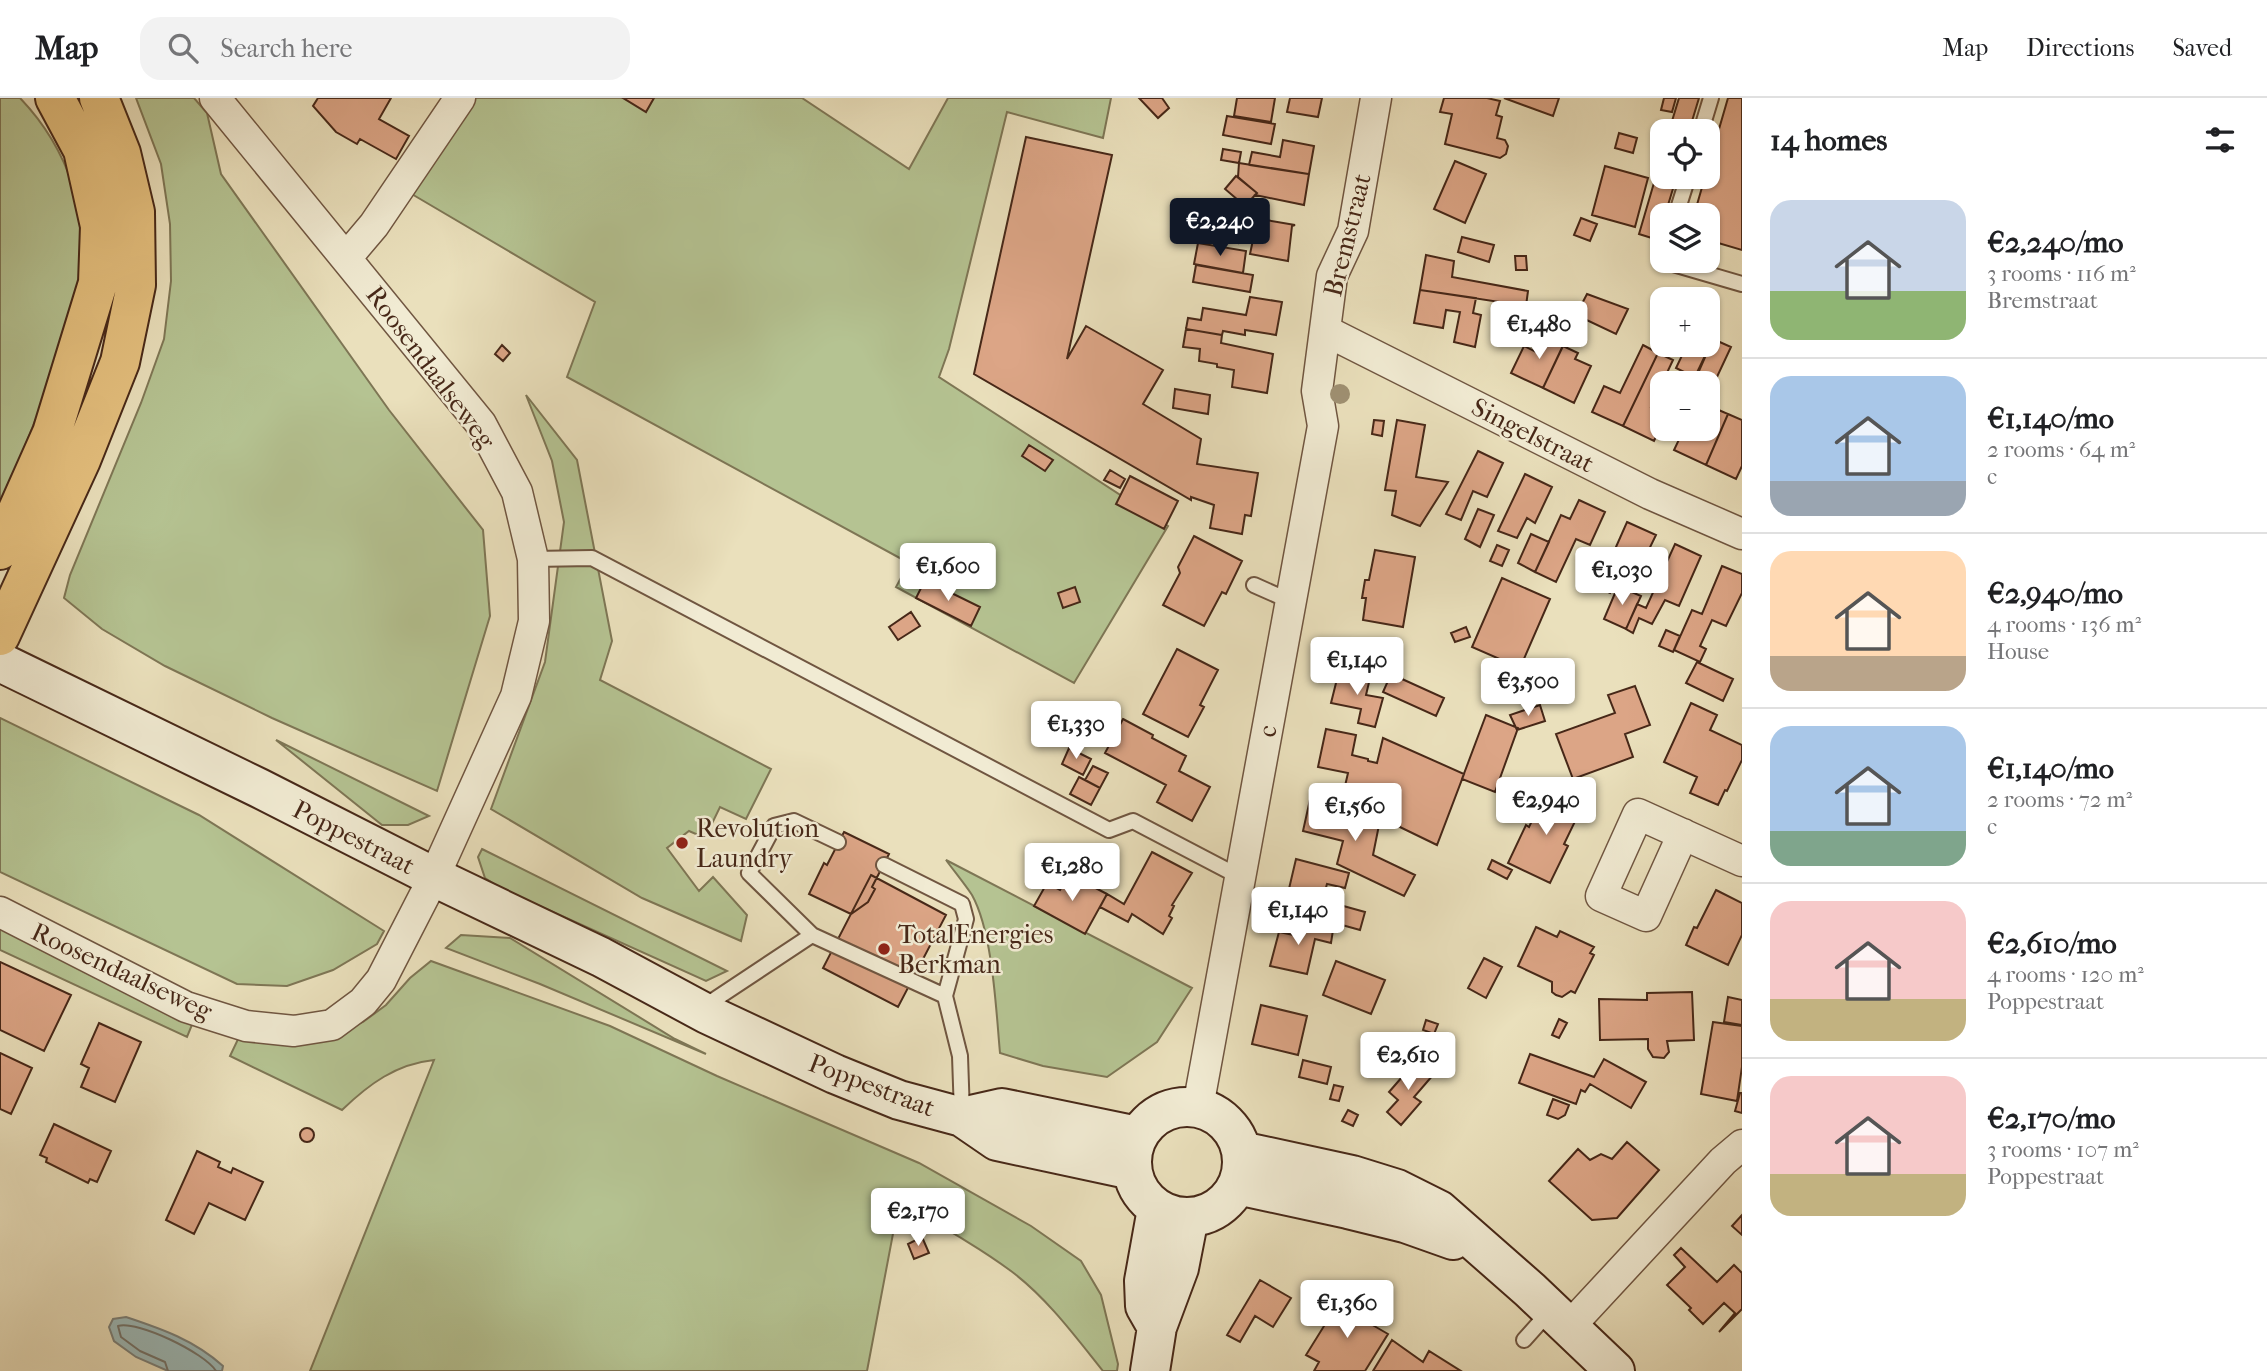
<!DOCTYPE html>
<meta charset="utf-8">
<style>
:root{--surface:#fff;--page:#f2f2f2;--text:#202124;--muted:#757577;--line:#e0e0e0;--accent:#111827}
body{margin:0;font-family:"IM FELL French Canon",serif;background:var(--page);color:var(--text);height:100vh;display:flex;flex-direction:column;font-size:26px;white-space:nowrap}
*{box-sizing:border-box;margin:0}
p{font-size:23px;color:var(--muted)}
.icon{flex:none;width:38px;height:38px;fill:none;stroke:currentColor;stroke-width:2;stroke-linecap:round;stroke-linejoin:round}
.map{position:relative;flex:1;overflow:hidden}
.side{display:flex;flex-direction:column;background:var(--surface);width:525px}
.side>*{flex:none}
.controls{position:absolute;left:1650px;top:21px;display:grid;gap:14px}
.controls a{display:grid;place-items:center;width:70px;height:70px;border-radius:14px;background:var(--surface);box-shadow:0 2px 5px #0004;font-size:35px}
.price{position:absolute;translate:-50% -60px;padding:0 16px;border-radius:7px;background:#fff;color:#222;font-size:23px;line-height:46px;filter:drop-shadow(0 2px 4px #0008)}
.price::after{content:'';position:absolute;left:50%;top:42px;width:21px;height:16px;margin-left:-10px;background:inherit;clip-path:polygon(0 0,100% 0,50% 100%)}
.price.active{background:var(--accent);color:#fff}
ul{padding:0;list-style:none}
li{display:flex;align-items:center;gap:21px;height:175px;padding:0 28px}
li+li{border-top:2px solid var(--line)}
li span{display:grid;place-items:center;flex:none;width:196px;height:140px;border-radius:21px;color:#555}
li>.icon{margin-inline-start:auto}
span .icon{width:84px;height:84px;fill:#fffc;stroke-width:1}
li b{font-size:30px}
h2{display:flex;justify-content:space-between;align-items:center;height:84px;padding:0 28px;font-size:30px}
header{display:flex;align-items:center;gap:42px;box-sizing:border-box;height:98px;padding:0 35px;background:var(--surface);border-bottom:2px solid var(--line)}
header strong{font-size:33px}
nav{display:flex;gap:38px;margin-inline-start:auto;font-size:24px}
.search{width:490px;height:63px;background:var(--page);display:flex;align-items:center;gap:18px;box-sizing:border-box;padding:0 24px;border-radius:21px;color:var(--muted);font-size:26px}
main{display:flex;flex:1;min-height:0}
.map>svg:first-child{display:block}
</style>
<header>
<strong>Map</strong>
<div class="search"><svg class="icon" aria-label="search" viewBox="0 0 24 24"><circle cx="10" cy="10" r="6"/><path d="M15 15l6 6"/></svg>Search here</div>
<nav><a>Map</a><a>Directions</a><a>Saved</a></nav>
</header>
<main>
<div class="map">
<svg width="1742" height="1273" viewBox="0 0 1742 1273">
<rect width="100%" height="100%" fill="#eae0bc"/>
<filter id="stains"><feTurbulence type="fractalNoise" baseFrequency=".00286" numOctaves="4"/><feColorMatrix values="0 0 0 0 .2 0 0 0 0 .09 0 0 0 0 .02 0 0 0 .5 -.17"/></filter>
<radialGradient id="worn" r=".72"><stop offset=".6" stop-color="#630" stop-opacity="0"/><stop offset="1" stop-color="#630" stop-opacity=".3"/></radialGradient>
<path fill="#b5c392" stroke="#7e7655" stroke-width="2" d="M0,0h20c49,51 72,121 62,191 -2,17 -11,35 -17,51 -19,56 -41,110 -65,164z
M136,0h58l13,15 14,61 168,236 94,120 7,86 -53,175 -165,-73 -107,-52 -63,-37 -38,-31 6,-23 71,-172 23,-64 7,-58 -1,-57 -9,-60z
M469,0h333l107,71 39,-71h163l-8,40 -96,-26 -58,237 -10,28 229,149 -94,157 -178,-96 13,-24 -342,-186 28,-75 -185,-109z
M526,297l51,65 35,181 -12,39 171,89 -25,50 -26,-12 -15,31 -16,-7 -22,17 32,43 14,-14 34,38 -6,26 -99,-43 -151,-89 54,-147 19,-140 -12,-61z
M0,620l199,97 185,116 -7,13 -44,26 -46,16 -50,-2 -237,-112z
M276,642l153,76 -21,9h-26z
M482,751l245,122 -21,10 -204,-92 -17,-11 -7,-21z
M946,762l246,128 -35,54 -50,35 -64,-11 -43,-13c-4,-43 -7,-120 -28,-158 -8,-12 -18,-24 -26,-35z
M0,823l196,94 -9,22 -187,-87z
M461,837l49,3 165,101 31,15 -166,-70 -94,-36z
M431,863l179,65 107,50 202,87 112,63 50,35 20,34 17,69 -1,7h-14c-28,-35 -56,-73 -92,-100 -35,-26 -74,-47 -112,-69l-32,169h-557l124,-311c-38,4 -65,24 -92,50l-112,-54 10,-21h93l30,-13 23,-17 24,-27z"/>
<path fill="#9cbbbb" stroke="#7a807a" stroke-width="2" d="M126,1219c36,12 68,23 97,49l-1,5h-54l-32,-14 -22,-16 -5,-14 4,-8z"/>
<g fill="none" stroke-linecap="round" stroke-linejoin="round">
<path stroke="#72726a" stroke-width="2" d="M168,1273l-3,-9 -25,-11 -19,-14 -3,-11c19,-6 87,27 98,45"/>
</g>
<path fill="#dca586" stroke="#472818" stroke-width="2" d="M318,0h73l-12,21 30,17 -13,23 -36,-20 -3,5 -21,-12 -23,-26z
M623,0h31l-8,14z
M1139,0h23l7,10 -11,10z
M1237,0h38l-4,24 -37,-6z
M1290,0h32l-4,19 -31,-5z
M1444,0h43l13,3 -4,14 6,2 -5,21 8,2 3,6 -2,8 -6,4 -55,-14 7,-30 -12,-2z
M1504,0h55l-6,18z
M1664,0h12l-4,14 -11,-2z
M1679,0h20l-10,33h-20z
M1728,0h14v152l-34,-10v-25h-14l11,-38h3v-10z
M1227,18l48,8 -4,20 -48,-9z
M1619,35l18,5 -4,15 -18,-5z
M1026,39l86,18 -45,204 19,-33 77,44 -20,34 58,35 -4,25 61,9 -7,43 -6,-1 -3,19 -32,-6 4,-23 -23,-8v3l-217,-126z
M1283,42l31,6 -5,28 -60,-9 3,-13 28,5z
M1223,51l18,3 -2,11 -18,-3z
M1455,63l31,13 -21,49 -31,-14z
M1239,65l70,11 -5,31 -49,-10 2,-2 -19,-16z
M1605,68l43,12 -13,49 -43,-12z
M1236,78l21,17 -12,13 -20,-17z
M1656,78l19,6 -10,33h-3l-4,25 -19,-6z
M1226,115l69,12 -3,1 -4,35 -38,-7 4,-19 -15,-2 -1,10 -16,-3z
M1581,120l16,6 -7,17 -16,-6z
M1462,139l32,8 -5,17 -31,-10z
M1198,145l48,8 -3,22 -49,-9z
M1426,157l28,6 -2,16 76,14 -2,15 -106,-16z
M1515,158h11l1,14h-11z
M1196,167l57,10 -3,17 -57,-10z
M1420,192l56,8 -3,15 8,2 -6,32 -21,-5 6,-30 -14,-2 -3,18 -29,-5z
M1587,196l41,15 -12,25 -40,-19z
M1250,199l32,5 -6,33 -31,-5v5l-22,-4 -1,4 -36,-6 2,-11 13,2 2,-12 43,7z
M1532,205l17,8 -14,28 -17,-8z
M1508,214l13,6 -6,13 -13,-6z
M1186,231l36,6 -1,8 52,11 -6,39 -35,-6 2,-17 -17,-3v-3l-18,-3 1,-12 -17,-2z
M1552,232l15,7 -24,51 -32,-15 13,-27 16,8z
M1708,239l5,2 -17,39 -20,-10 11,-23h21z
M1713,241l18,8 -23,49v-13h-16z
M502,247l8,8 -7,8 -8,-7z
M1643,247l15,8 -35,73 -31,-14 12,-26 16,7z
M1563,248l15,7 -3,6 16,7 -17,37 -31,-15z
M1658,255l15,7 -22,47 11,6v11l-8,17 -31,-15z
M1175,291l35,6 -2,19 -35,-6z
M1714,310l14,6 -22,51 -32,-15 10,-21 19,2 5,-2v-9z
M1728,316l14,6v46l-6,13 -30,-14z
M1374,322l10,1 -2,15 -10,-2z
M1397,322l28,5 -9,52 32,5 -28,44 -28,-11 4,-24 -11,-1z
M1029,347l24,15 -8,11 -23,-15z
M1478,353l25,12 -16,34 -14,-6 -12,29 -15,-6z
M1110,372l15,9 -5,9 -16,-8z
M1525,376l27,13 -17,36 -8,-5 -10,20 -19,-7z
M1130,378l48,25 -14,28 -48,-25z
M1579,402l26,12 -15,33 -14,-6 -20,43 -21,-10 26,-57 9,4z
M1478,411l16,6 -14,32 -15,-8z
M1627,424l29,13 -17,35 -15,-7 -14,30 -22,-10 15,-32 9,5z
M1531,436l18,8 -14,30 -17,-9z
M1194,438l48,25 -16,33 -4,-2 -18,34 -41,-21 17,-32 -2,-6z
M1675,446l26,12 -22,50 -14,-6 -13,24 -13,-6 -6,15 -7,-4 11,-25 9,4z
M1497,447l12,5 -7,16 -12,-5z
M1375,452l40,7 -12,70 -40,-7 3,-22h-4l3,-18h4z
M1722,468l20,8v19l-16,33 -14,-6 -12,26 6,3 -6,13 -26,-12 18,-40 10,4z
M1502,480l48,21 -30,69 -48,-21z
M925,482l55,27 -9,19 -55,-28z
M1618,488l23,10 -15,33 -22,-10z
M1075,489l5,15 -17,6 -5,-15z
M911,514l9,14 -22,14 -9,-13z
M1466,529l4,10 -15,5 -4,-9z
M1666,532l14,6 -7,16 -14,-6z
M1177,551l41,21 -18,35 4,2 -16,30 -45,-23z
M1697,564l36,17 -10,22 -37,-18z
M1339,573l31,7 -4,17 17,3 -8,29 -17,-4 3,-14 -30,-6z
M1391,576l53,24 -8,18 -53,-24z
M1635,588l15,39 -25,9 8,23 -60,22 -17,-45 59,-21 -7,-18z
M1691,605l26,12 -7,15 32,15v15l-15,31 -2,-1 -7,15 -28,-12 7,-16 -33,-15z
M1540,607l5,16 -28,9 -7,-15z
M1486,617l32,13 -23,64 -33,-13z
M1123,621l30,16 -1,3 34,18 -7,15 31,16 -18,34 -35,-19 9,-17 -61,-32z
M1326,631l30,6 -4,20 16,4v2l9,2 6,-25 81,36 -27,71 -95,-46 6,-26 -30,-6z
M1069,650l22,11 -8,16 -21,-11z
M1093,668l15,7 -8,15 -15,-8z
M1079,679l21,11 -9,17 -21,-11z
M1547,692l35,17 -18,37 4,2 -18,37 -42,-20 18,-38 3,2z
M1311,697l21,4 -1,5 20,4 -1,5 30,7 -7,35 42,20 -11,21 -67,-32 6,-23 -40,-10z
M844,734l45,22 -17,33 3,2 -7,13 -17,12 -42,-20 15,-31 3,2z
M1152,754l40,21 -20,32 2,1 -5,10 3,2 -9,16 -31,-20 -4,8 -28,-15 7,-13 17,10z
M1296,761l53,14 -4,15 -18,-4 -5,18 -34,-9z
M1492,762l20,10 -5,9 -19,-10z
M1069,776l38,20 -22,40 -51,-28 13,-23 13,7z
M871,777l75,40 -48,92 -75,-39z
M1716,792l26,13v32l-14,30 -42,-20 8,-18 3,1z
M1329,804l36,10 -5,18 -36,-10z
M1297,824l36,8 -2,13 -16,-4 -8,35 -37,-8 9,-34 15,3z
M1536,829l21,10 3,-6 34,16 -4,6 4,2 -19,38 -4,-2 -9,6 -6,-2 -4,-3v-10l-34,-16z
M1484,860l18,9 -16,31 -18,-10z
M1336,863l49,19 -14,34 -48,-19z
M0,864l71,33 -27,56 -44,-21z
M1692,894l2,48 -27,1 2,11 -5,6 -11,-1 -5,-8v-10l-48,1 -1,-41 48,1v-7z
M1728,899l14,3v25l-18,-3z
M1261,907l46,11 -9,39 -46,-11z
M1559,921l8,4 -8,15 -7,-3z
M1426,922l12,4 -4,10 -11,-4z
M1713,924l29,4v41l-5,34 -36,-7z
M99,925l42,19 -26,60 -34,-15 8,-19 -8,-4z
M0,955l32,15 -21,46 -11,-5z
M1530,956l64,23 10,-18 42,23 -15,26 -41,-24 -5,8 -4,-2 -5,14 -57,-21z
M1303,962l28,7 -4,17 -28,-7z
M1416,963l17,14 -19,22 7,5 -20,23 -14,-13 11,-12 -9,-8z
M1334,987l9,2 -4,14 -9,-2z
M1740,995h2v20l-7,-2z
M1553,1001l16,6 -4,10 -7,4 -11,-4z
M1348,1012l10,5 -5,11 -11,-5z
M54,1026l57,27 -14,31 -7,-3 -2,4 -42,-21 1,-4 -7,-3z
M300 1037a7 7 0 1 1 14 0a7 7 0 1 1-14 0Z
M1627,1044l32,28 -42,48 -25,2 -43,-39 29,-32 12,11 11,-6 11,5z
M197,1053l23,11 -2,5 13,6 2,-5 30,14 -18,38 -36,-17 -15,31 -28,-14z
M1742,1117v20l-10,-9z
M922,1139l7,16 -15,6 -6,-15z
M1681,1150l36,34 17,-17 8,8v36l-23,23 16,-19 -11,-10 -21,21 -14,-14 2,-2 -24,-23 18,-18 -11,-12z
M1260,1182l31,18 -18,29 -18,-11 -15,26 -13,-7z
M1349,1198l5,1 4,4 1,6 4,3 -2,3 7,4 1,-3 4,2 -4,7 19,11 -23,37h-51l5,-9 -13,-7 36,-58 2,2z
M1392,1242l31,22 6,-11 32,20h-88z"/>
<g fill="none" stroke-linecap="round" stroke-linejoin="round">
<g stroke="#705641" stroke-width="18">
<path id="lane" d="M1701,33l10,-33
M1676,117l12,-38
M1663,163l79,23
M533,461l59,-1 517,272 24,-9 107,56
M1254,487l36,16
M884,767l78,39 4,15 -21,77
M812,837l-63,-62 25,-47 20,-5 44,21
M707,915l7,-13 98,-65 133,61 15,60 2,58
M1524,1242l25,-28"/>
</g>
<g stroke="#705641" stroke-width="33">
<path id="street" d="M347,159l27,-32 86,-127
M1326,233l324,163 92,40
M1683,736l-37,82 -45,-20 37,-82 104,47
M0,814l186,95 60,19 48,5 38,-6 31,-23 18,-22 53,-103 82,-181 18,-75 -1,-62 -16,-67 -36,-68 -266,-326
M1198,1009l125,-681 -6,-35 15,-115 21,-45 23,-133
M1569,1229l154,-166 19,-16"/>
</g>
<g stroke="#472818" stroke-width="42">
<path id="secondary" d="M0,564l259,126 175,89 167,80 106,57 128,60 64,26 63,17 35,24 135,29
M1132 1064a55 55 0 1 1 110 0a55 55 0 1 1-110 0Z
M962,1019l40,-9 136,28
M1241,1053l111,24 45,14 42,21 91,80 85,81
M1237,1087l111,24 57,14 48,17
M1157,1229l-12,-21 -1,-25 13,-72
M1150,1273l7,-44 22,-59 10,-51"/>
</g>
<g stroke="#472818" stroke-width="42">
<path id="highway" d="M0,452l52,-117 46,-150 2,-57 -17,-76 -28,-52
M0,538l81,-176 39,-98 16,-77 -1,-73 -14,-59 -22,-55"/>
</g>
<use href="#lane" stroke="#f1ebd3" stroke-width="14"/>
<use href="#street" stroke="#f1ebd3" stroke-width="30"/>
<use href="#secondary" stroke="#f1ebd3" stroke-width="38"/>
<use href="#highway" stroke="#e5c07e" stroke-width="38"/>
</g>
<circle fill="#9f9072" cx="1340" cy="296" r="10"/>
<g fill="#8f2418" stroke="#f1ebd3" stroke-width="2.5">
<circle cx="682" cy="745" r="7"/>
<circle cx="884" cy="851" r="7"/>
</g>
<g text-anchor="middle" stroke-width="5" stroke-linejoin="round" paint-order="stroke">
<g font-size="26" fill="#472818" stroke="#f1ebd3">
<text transform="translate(1347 137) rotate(-76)" y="9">Bremstraat</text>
<text transform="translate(431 269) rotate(53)" y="9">Roosendaalseweg</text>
<text transform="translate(1533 337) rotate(27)" y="9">Singelstraat</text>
<text transform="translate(1267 633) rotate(-79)" y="9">c</text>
<text transform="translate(354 739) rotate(27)" y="9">Poppestraat</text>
<text transform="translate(122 873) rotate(25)" y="9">Roosendaalseweg</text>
<text transform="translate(872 987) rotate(21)" y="9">Poppestraat</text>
</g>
<g font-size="26" fill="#472818" stroke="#f1ebd3" text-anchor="start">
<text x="696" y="739">Revolution<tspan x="696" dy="30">Laundry</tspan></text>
<text x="898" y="845">TotalEnergies<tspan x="898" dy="30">Berkman</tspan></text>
</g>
</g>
<rect width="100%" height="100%" filter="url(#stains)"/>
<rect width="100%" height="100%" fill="url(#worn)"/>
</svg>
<div class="controls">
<a><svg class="icon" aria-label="locate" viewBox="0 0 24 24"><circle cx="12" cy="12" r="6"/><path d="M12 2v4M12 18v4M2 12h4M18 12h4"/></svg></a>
<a><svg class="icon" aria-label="layers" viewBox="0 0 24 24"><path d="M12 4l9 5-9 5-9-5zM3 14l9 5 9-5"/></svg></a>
<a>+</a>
<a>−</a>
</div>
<b class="price active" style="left:1220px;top:160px">€2,240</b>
<b class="price" style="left:1539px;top:263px">€1,480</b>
<b class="price" style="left:948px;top:505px">€1,600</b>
<b class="price" style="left:1622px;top:509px">€1,030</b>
<b class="price" style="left:1357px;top:599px">€1,140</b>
<b class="price" style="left:1528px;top:620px">€3,500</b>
<b class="price" style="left:1076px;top:663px">€1,330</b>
<b class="price" style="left:1546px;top:739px">€2,940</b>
<b class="price" style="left:1355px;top:745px">€1,560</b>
<b class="price" style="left:1072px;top:805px">€1,280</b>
<b class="price" style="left:1298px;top:849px">€1,140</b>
<b class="price" style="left:1408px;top:994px">€2,610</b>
<b class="price" style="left:918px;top:1150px">€2,170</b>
<b class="price" style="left:1347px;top:1242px">€1,360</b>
</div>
<section class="side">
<h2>14 homes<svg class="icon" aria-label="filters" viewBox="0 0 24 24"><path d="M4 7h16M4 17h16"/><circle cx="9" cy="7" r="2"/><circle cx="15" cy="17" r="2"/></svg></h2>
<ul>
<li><span style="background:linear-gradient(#c9d6e8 65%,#8fb573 0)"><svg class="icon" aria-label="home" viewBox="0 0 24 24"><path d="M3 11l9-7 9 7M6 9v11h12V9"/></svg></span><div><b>€2,240/mo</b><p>3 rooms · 116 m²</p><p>Bremstraat</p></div></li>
<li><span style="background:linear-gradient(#a9c7e8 75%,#9aa5b1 0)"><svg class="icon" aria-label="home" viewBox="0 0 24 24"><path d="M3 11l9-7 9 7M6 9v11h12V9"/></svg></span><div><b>€1,140/mo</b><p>2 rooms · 64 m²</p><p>c</p></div></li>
<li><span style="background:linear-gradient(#ffd9b3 75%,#b9a48a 0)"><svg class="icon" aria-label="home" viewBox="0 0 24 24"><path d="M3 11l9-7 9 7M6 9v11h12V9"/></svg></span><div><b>€2,940/mo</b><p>4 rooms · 136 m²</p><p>House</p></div></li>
<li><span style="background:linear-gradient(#a9c7e8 75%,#7fa58c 0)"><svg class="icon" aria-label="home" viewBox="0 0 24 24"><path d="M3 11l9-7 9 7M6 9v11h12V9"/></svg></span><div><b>€1,140/mo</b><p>2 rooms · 72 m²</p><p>c</p></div></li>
<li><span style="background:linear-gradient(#f6c9c9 70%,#c2b280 0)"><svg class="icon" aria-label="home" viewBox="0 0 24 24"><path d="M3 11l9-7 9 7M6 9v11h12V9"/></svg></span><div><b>€2,610/mo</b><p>4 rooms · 120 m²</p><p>Poppestraat</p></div></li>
<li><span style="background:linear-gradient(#f6c9c9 70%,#c2b280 0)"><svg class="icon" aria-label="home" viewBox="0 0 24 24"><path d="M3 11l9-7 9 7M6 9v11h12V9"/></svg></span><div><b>€2,170/mo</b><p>3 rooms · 107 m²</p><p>Poppestraat</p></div></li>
</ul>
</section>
</main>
